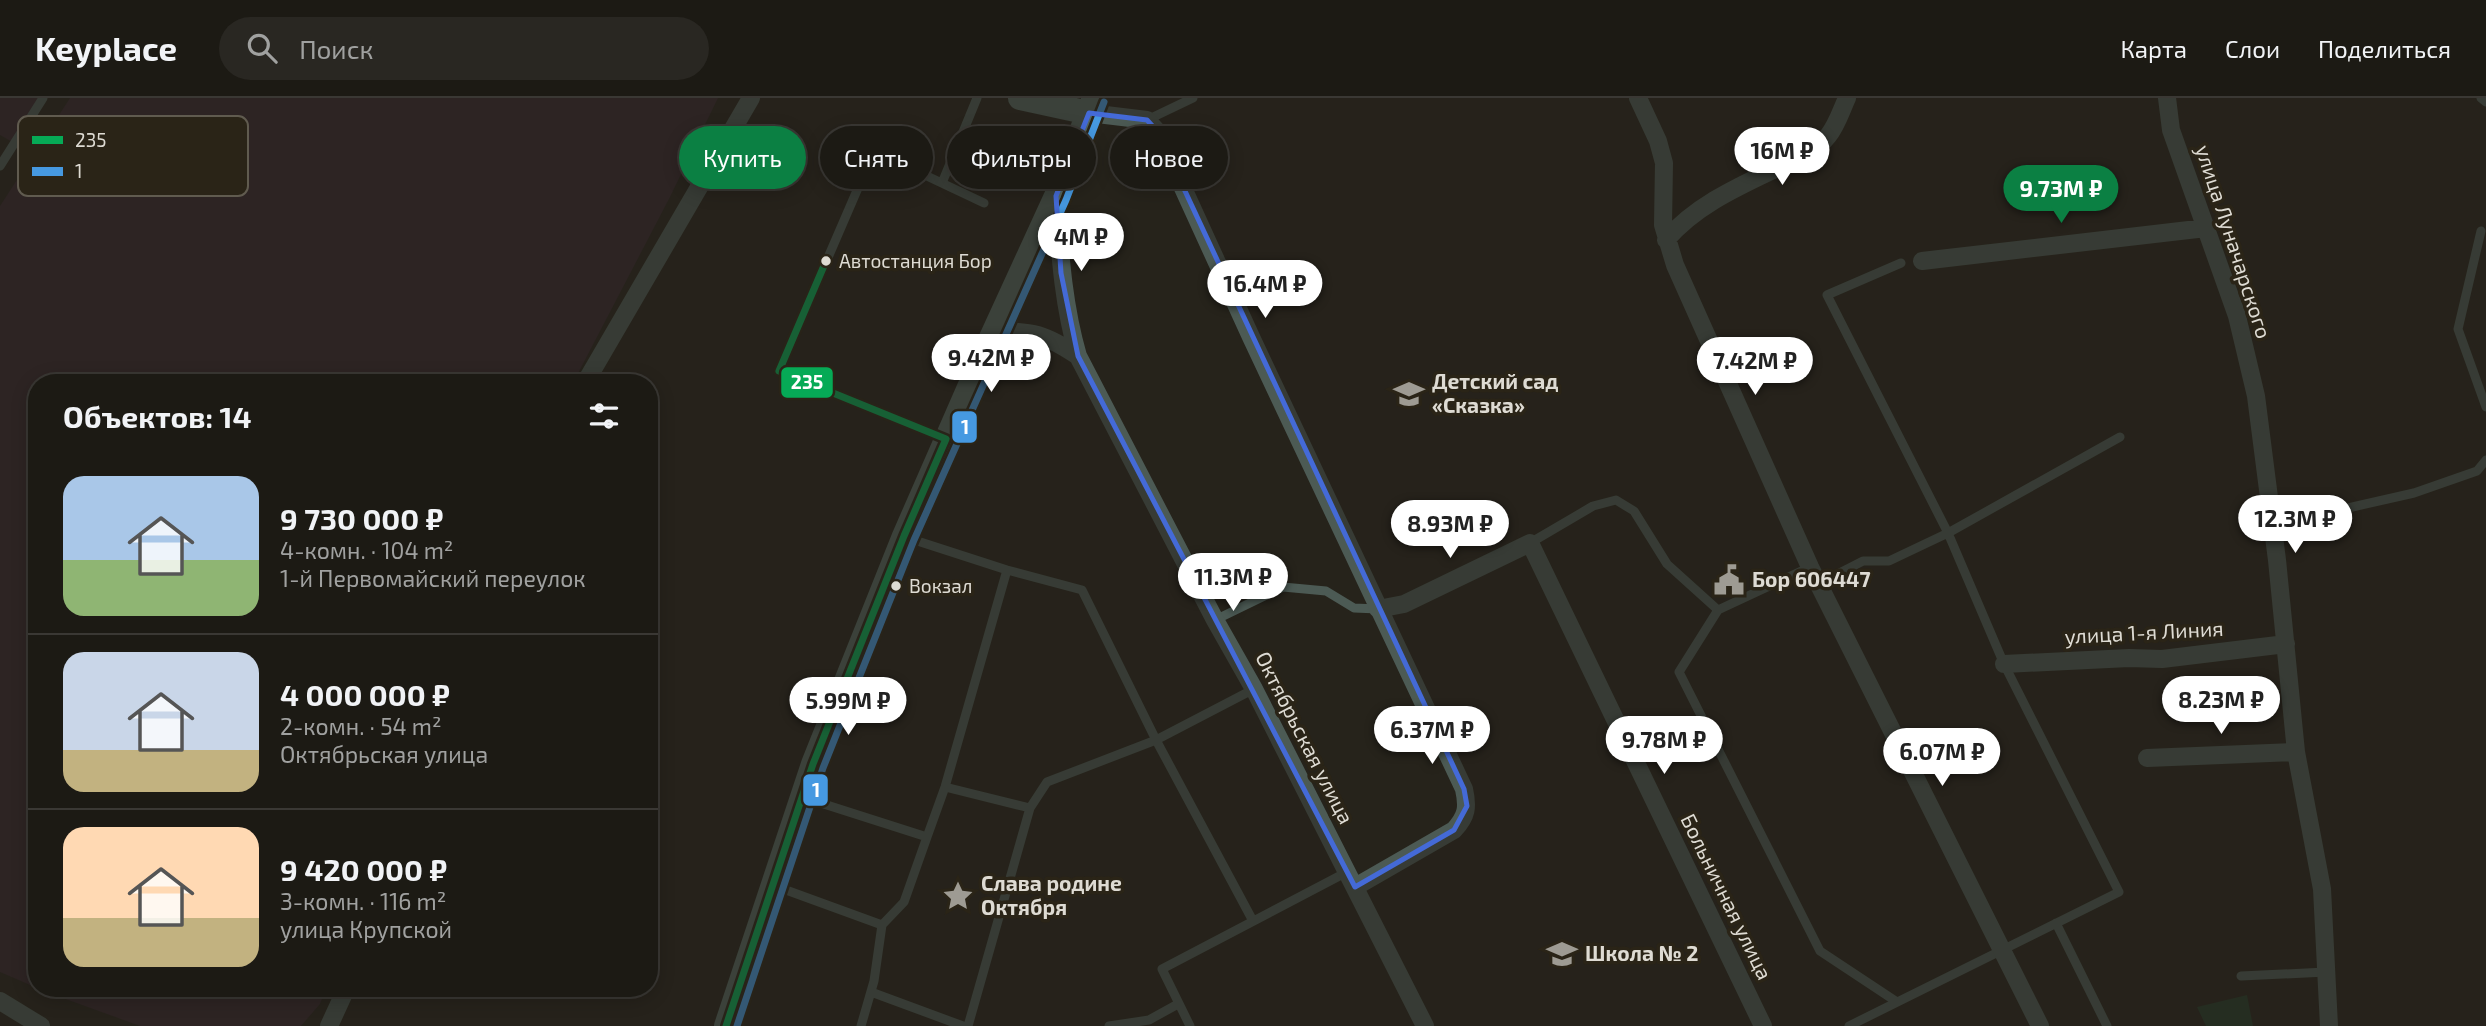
<!DOCTYPE html>
<html lang="ru">
<meta charset="utf-8">
<style>
:root{--surface:#1c1a14;--page:#292722;--text:#f1f3f6;--muted:#a0a1a0;--line:#3a3834;--accent:#0b8043}
body{margin:0;font-family:"Exo 2",sans-serif;background:var(--page);color:var(--text);height:100vh;display:flex;flex-direction:column;font-size:26px;white-space:nowrap}
*{box-sizing:border-box;margin:0}
p{font-size:23px;color:var(--muted)}
.icon{flex:none;width:38px;height:38px;fill:none;stroke:currentColor;stroke-width:2;stroke-linecap:round;stroke-linejoin:round}
.map{position:relative;flex:1;overflow:hidden}
.side{position:absolute;left:28px;top:276px;width:630px;height:623px;display:flex;flex-direction:column;background:var(--surface);border-radius:28px;box-shadow:0 4px 18px #0003,0 0 0 2px var(--line)}
.side>*{flex:none}
.hud{position:absolute;left:679px;top:28px;width:665px;height:63px;display:flex;gap:14px}
.price{position:absolute;translate:-50% -60px;padding:0 16px;border-radius:24px;background:#fff;color:#222;font-size:23px;line-height:46px;filter:drop-shadow(0 2px 4px #0008)}
.price::after{content:'';position:absolute;left:50%;top:42px;width:21px;height:16px;margin-left:-10px;background:inherit;clip-path:polygon(0 0,100% 0,50% 100%)}
.price.selected{background:var(--accent);color:#fff}
ul{padding:0;list-style:none}
li{display:flex;align-items:center;gap:21px;height:175px;padding:0 35px}
li+li{border-top:2px solid var(--line)}
li span{display:grid;place-items:center;flex:none;width:196px;height:140px;border-radius:21px;color:#555}
li>.icon{margin-inline-start:auto}
span .icon{width:84px;height:84px;fill:#fffc;stroke-width:1}
li b{font-size:30px}
h2{display:flex;justify-content:space-between;align-items:center;height:84px;padding:0 35px;font-size:30px}
.tag{padding:0 24px;border-radius:32px;background:var(--surface);box-shadow:0 4px 18px #0003,0 0 0 2px var(--line);font-size:24px;line-height:63px}
.tag.selected{background:var(--accent);color:#fff}
header{display:flex;align-items:center;gap:42px;box-sizing:border-box;height:98px;padding:0 35px;background:var(--surface);border-bottom:2px solid var(--line)}
header strong{font-size:33px}
nav{display:flex;gap:38px;margin-inline-start:auto;font-size:24px}
.search{width:490px;height:63px;background:var(--page);display:flex;align-items:center;gap:18px;box-sizing:border-box;padding:0 24px;border-radius:38px;color:var(--muted);font-size:26px}
.map>svg:first-child{display:block}
</style>
<header>
<strong>Keyplace</strong>
<div class="search"><svg class="icon" aria-label="search" viewBox="0 0 24 24"><circle cx="10" cy="10" r="6"/><path d="M15 15l6 6"/></svg>Поиск</div>
<nav><a>Карта</a><a>Слои</a><a>Поделиться</a></nav>
</header>
<div class="map">
<svg width="2486" height="928" viewBox="0 0 2486 928">
<rect width="100%" height="100%" fill="#26231b"/>
<path fill="#35262d" d="M0,0h43l-29,45 -14,-8z
M70,0h648l-48,99 -97,186h-536v605l-37,-16v-766z
M38,891h288l-6,15 -19,22h-161z"/>
<path fill="#253a29" d="M2247,897l6,31h-47l-9,-19z"/>
<g fill="none" stroke-linecap="round" stroke-linejoin="round">
<path stroke="#4c5a54" stroke-width="9" d="M2481,0l5,4
M1147,22l46,-22
M0,68l43,-68
M942,85l35,-85
M2481,133l-23,98 28,78
M944,341l-165,-68 95,-220 110,52
M2270,412l78,-2 66,-15 63,-22 9,-11
M905,439l102,33 75,20 74,150 97,181
M1530,445l63,-37 23,-6 18,11 33,53 51,46 92,-43
M1818,486l45,-23h26l59,-28 172,-96
M1718,512l-39,62 141,279 77,51
M1215,522l68,-33 43,4 28,17 24,1
M945,689l85,21 17,-26 109,-42 98,-51
M805,700l122,39 -23,65 -22,23
M927,739l18,-50 62,-217
M775,788l107,39 -8,56 -13,45
M2056,825l51,103
M2241,878l85,-4
M871,894l92,34
M968,928l62,-218
M1109,928l40,-6 29,-16
M1190,928l-28,-57 185,-97
M1849,928l270,-134 -115,-228 -56,-131 -121,-238 74,-32"/>
<path stroke="#4c5a54" stroke-width="18" d="M1638,0l20,43 6,22 -1,62 12,40 135,302 230,459
M2167,0l4,32 66,186 19,80 21,164 19,192 26,137 7,137
M1089,15l58,7 10,11 94,206 213,452c4,18 3,27 -10,41l-99,57
M1056,101c4,54 7,105 22,157l137,264 39,69 171,337
M1666,142c28,-33 69,-52 107,-70 19,-9 42,-17 55,-34 9,-11 13,-25 19,-38
M1922,163l284,-33
M994,233c39,0 51,3 84,25
M585,285l166,-285
M1378,511l26,-5 126,-61 233,483
M2004,566l125,-6 33,1 124,-15
M2147,660l149,-6
M0,903l41,25
M329,928l17,-37"/>
<path stroke="#54665f" stroke-width="24" d="M1020,0l69,15
M726,928l87,-262 91,-228 80,-183 72,-157 38,-98"/>
<g stroke="#2a2417" stroke-width="12">
<path id="bus-1" d="M826,163l-47,110 167,68
M726,928l87,-262 91,-228 42,-97"/>
</g>
<g stroke="#2a2417" stroke-width="12">
<path id="bus-2" d="M737,928l86,-258 91,-228 152,-340 38,-98"/>
</g>
<use href="#bus-1" stroke="#06aa56" stroke-width="7"/>
<use href="#bus-2" stroke="#4699e1" stroke-width="7"/>
</g>
<path d="M0 0H2486V928H0ZM1089,15l58,7 10,11 307,658 3,17 -13,24 -99,57 -277,-531 -17,-83 -5,-77z" fill="#26231b" fill-opacity=".55" fill-rule="evenodd"/>
<path fill="none" stroke="#446ad7" stroke-width="5" stroke-linejoin="round" d="M1089,15l58,7 10,11 307,658 3,17 -13,24 -99,57 -277,-531 -17,-83 -5,-77z"/>
<defs>
<g id="school-bare" transform="scale(2.415)"><path d="M0-5L7-2L0 1L-7-2ZM-4 1L0 2.5L4 1V4Q0 6-4 4Z" fill="#9e9b93" stroke="#2a2417" stroke-width="2.5" paint-order="stroke"/></g>
<g id="civic-bare" transform="scale(2.415)"><path d="M-.6-6.5H3V-4.5H.6V-3L4-1V1h2V6H-6V1h2V-1L-.6-3ZM-1.2 2.5V6h2.4V2.5Z" fill="#9e9b93" stroke="#2a2417" stroke-width="2.5" paint-order="stroke"/></g>
<g id="sight-bare" transform="scale(2.415)"><path d="M0-6L1.8-2.2L6-1.7L2.9 1.2L3.7 5.4L0 3.3L-3.7 5.4L-2.9 1.2L-6-1.7L-1.8-2.2Z" fill="#9e9b93" stroke="#2a2417" stroke-width="2.5" paint-order="stroke"/></g>
</defs>
<g fill-rule="evenodd">
<use href="#school-bare" x="1409" y="296"/>
<use href="#civic-bare" x="1729" y="482"/>
<use href="#sight-bare" x="958" y="798"/>
<use href="#school-bare" x="1562" y="856"/>
</g>
<g fill="#dedbd3" stroke="#2a2417" stroke-width="2.5">
<circle cx="826" cy="163" r="6"/>
<circle cx="896" cy="488" r="6"/>
</g>
<g text-anchor="middle" stroke-width="7" stroke-linejoin="round" paint-order="stroke">
<g font-size="19" fill="#dedbd3" stroke="#2a2417" text-anchor="start">
<text x="839" y="170">Автостанция Бор</text>
<text x="909" y="495">Вокзал</text>
</g>
<g font-size="21" fill="#dedbd3" stroke="#2a2417">
<text transform="translate(2233 144) rotate(72)" y="7">улица Луначарского</text>
<text transform="translate(2144 535) rotate(-3)" y="7">улица 1-я Линия</text>
<text transform="translate(1304 640) rotate(63)" y="7">Октябрьская улица</text>
<text transform="translate(1726 799) rotate(64)" y="7">Больничная улица</text>
</g>
<g font-size="21" font-weight="bold" fill="#dedbd3" stroke="#2a2417" text-anchor="start">
<text x="1432" y="291">Детский сад<tspan x="1432" dy="24">«Сказка»</tspan></text>
<text x="1752" y="489">Бор 606447</text>
<text x="981" y="793">Слава родине<tspan x="981" dy="24">Октября</tspan></text>
<text x="1585" y="863">Школа № 2</text>
</g>
</g>
<rect x="18" y="18" width="230" height="80" rx="10" fill="#2a2417" stroke="#605b4f" stroke-width="2"/>
<rect x="32" y="38" width="31" height="8" fill="#06aa56"/>
<rect x="32" y="69" width="31" height="9" fill="#4699e1"/>
<g font-size="19" fill="#dedbd3">
<text x="75" y="49">235</text>
<text x="75" y="80">1</text>
</g>
<g stroke="#2a2417" stroke-width="2.5">
<rect x="780" y="268" width="54" height="33" rx="7" fill="#06aa56"/>
<rect x="951" y="312" width="27" height="34" rx="7" fill="#4699e1"/>
<rect x="802" y="675" width="27" height="34" rx="7" fill="#4699e1"/>
</g>
<g font-size="19" text-anchor="middle" font-weight="bold" fill="#fff">
<text x="807" y="291">235</text>
<text x="965" y="336">1</text>
<text x="816" y="699">1</text>
</g>
</svg>
<b class="price" style="left:1782px;top:89px">16M ₽</b>
<b class="price selected" style="left:2061px;top:127px">9.73M ₽</b>
<b class="price" style="left:1081px;top:175px">4M ₽</b>
<b class="price" style="left:1265px;top:222px">16.4M ₽</b>
<b class="price" style="left:991px;top:296px">9.42M ₽</b>
<b class="price" style="left:1755px;top:299px">7.42M ₽</b>
<b class="price" style="left:2295px;top:457px">12.3M ₽</b>
<b class="price" style="left:1450px;top:462px">8.93M ₽</b>
<b class="price" style="left:1233px;top:515px">11.3M ₽</b>
<b class="price" style="left:2221px;top:638px">8.23M ₽</b>
<b class="price" style="left:848px;top:639px">5.99M ₽</b>
<b class="price" style="left:1432px;top:668px">6.37M ₽</b>
<b class="price" style="left:1664px;top:678px">9.78M ₽</b>
<b class="price" style="left:1942px;top:690px">6.07M ₽</b>
<div class="hud">
<a class="tag selected">Купить</a>
<a class="tag">Снять</a>
<a class="tag">Фильтры</a>
<a class="tag">Новое</a>
</div>
<section class="side">
<h2>Объектов: 14<svg class="icon" aria-label="filters" viewBox="0 0 24 24"><path d="M4 7h16M4 17h16"/><circle cx="9" cy="7" r="2"/><circle cx="15" cy="17" r="2"/></svg></h2>
<ul>
<li><span style="background:linear-gradient(#a9c7e8 60%,#8fb573 0)"><svg class="icon" aria-label="home" viewBox="0 0 24 24"><path d="M3 11l9-7 9 7M6 9v11h12V9"/></svg></span><div><b>9 730 000 ₽</b><p>4-комн. · 104 m²</p><p>1-й Первомайский переулок</p></div></li>
<li><span style="background:linear-gradient(#c9d6e8 70%,#c2b280 0)"><svg class="icon" aria-label="home" viewBox="0 0 24 24"><path d="M3 11l9-7 9 7M6 9v11h12V9"/></svg></span><div><b>4 000 000 ₽</b><p>2-комн. · 54 m²</p><p>Октябрьская улица</p></div></li>
<li><span style="background:linear-gradient(#ffd9b3 65%,#c2b280 0)"><svg class="icon" aria-label="home" viewBox="0 0 24 24"><path d="M3 11l9-7 9 7M6 9v11h12V9"/></svg></span><div><b>9 420 000 ₽</b><p>3-комн. · 116 m²</p><p>улица Крупской</p></div></li>
</ul>
</section>
</div>
